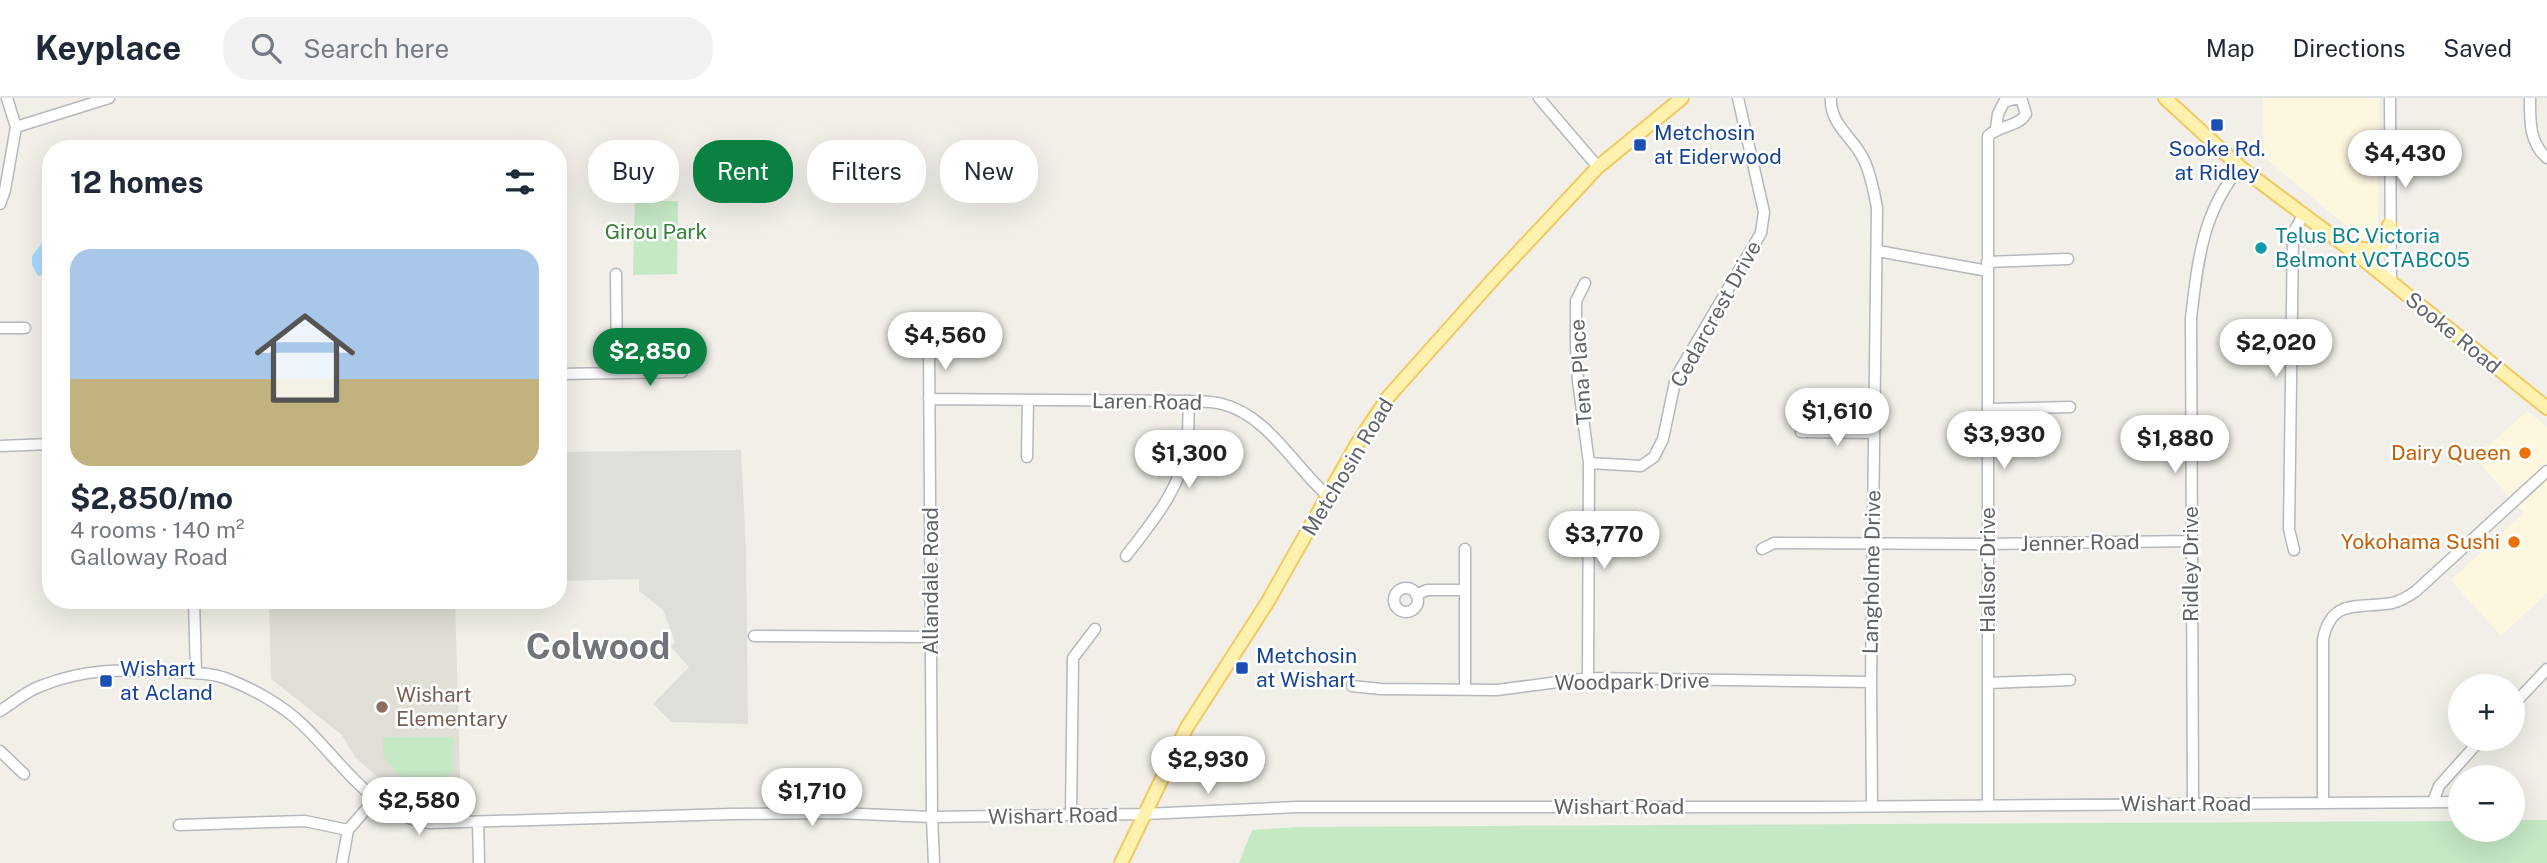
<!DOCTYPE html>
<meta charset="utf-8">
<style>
:root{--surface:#fff;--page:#f2f2f3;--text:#1f2937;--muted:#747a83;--line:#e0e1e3;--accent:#0b8043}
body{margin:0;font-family:"Public Sans",sans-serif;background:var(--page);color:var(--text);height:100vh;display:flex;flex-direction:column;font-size:26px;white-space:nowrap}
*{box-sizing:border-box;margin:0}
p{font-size:23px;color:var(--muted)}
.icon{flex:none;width:38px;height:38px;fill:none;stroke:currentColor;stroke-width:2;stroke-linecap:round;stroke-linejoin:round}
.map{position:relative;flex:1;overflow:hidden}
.sheet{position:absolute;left:42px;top:42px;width:525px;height:469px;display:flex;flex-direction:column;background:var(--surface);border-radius:28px;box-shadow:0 7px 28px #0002}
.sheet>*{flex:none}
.banner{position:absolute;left:588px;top:42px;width:665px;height:63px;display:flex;gap:14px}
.controls{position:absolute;left:2448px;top:576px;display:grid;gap:14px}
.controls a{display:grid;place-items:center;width:77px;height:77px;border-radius:50%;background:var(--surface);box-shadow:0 7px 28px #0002;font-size:35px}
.price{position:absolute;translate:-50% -60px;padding:0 16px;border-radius:24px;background:#fff;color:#222;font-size:23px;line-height:46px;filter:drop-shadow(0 2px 4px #0008)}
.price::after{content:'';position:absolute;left:50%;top:42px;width:21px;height:16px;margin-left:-10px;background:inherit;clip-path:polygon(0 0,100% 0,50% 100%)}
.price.current{background:var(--accent);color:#fff}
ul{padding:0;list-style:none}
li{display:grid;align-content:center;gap:14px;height:371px;padding:0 28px}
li+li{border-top:2px solid var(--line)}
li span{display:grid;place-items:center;height:217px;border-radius:21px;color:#555}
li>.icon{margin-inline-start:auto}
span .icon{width:126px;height:126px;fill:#fffc;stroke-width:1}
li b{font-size:30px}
h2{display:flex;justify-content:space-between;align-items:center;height:84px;padding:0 28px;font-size:30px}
.pill{padding:0 24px;border-radius:28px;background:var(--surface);box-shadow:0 7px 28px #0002;font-size:24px;line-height:63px}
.pill.current{background:var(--accent);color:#fff}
header{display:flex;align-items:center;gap:42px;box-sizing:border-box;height:98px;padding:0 35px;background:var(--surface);border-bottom:2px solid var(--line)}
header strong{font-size:33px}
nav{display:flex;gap:38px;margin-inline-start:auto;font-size:24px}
.search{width:490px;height:63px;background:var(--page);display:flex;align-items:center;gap:18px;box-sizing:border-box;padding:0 24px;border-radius:28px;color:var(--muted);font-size:26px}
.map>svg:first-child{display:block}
</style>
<header>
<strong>Keyplace</strong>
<div class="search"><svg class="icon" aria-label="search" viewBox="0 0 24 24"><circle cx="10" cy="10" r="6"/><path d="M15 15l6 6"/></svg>Search here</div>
<nav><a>Map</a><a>Directions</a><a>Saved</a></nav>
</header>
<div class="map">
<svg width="2547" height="765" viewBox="0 0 2547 765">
<rect width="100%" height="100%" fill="#f1efe8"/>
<path fill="#fef7e0" d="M2263,0h116l-1,141 -10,5 -104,-87z
M2527,313l20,16v166l-46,43 -50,-56 73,-67 -49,-55z"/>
<path fill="#e0deda" d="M741,352l5,99 2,175 -76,-2 -19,-18 36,-37 -18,-20 4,-5 -12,-32 -24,-19v-12l-81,2v-129z"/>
<path fill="#e1ded6" d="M269,502h186l6,206h-50l-56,-49 -13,-22 -71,-56z"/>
<path fill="#c5e8c5" d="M635,103h43l-1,73 -44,1z
M288,502h168v6l-168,1z
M383,639h70v33l-15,15c-33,1 -34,-5 -55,-29z
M2513,722h34v43h-1308l13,-33 47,-3 1161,-6v9h53z"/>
<path fill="#aadaff" d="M51,144v32l-13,2 -6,-11v-9l10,-13z"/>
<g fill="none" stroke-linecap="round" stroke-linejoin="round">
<g stroke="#b5b8bc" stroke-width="13">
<path id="minor" d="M1539,0l59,69
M1831,0c-2,26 23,40 33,62 7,15 10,31 13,48l-6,474 1,124
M2390,0l1,184
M2530,0c0,22 -1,45 17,60
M16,29l93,-29
M0,106l5,-14 11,-63 -9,-29
M1878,153l110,20
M1987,164l81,-3
M616,176l1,99
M1585,185l-9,18v45l2,35 11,82 -1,215
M0,230h25
M929,246l3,473 2,46
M558,276l124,-2
M929,301l260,2c11,1 23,0 33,3 46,11 72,63 106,92
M1990,311l80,-2
M1801,334l72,1
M0,348l51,-2
M1027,359l1,-56
M1589,365l52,3 13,-9 9,-18 13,-62 85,-144 3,-21 -26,-114
M1762,451l12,-6 214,1 203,-3
M2294,452l-5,-21 4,-296 11,-19
M1126,458c26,-34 55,-67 61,-111 2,-14 1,-29 2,-44
M1394 502a12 12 0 1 1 24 0a12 12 0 1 1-24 0Z
M1416,497l11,-5h38
M194,502l2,73
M754,538l177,1
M1988,585l82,-3
M1352,588l29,3 116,1 91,-12 283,4
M1465,591v-140
M2513,607l34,-36
M0,613c13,-8 26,-20 41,-25 44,-18 84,-17 131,-14 17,1 36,0 53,6 27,10 57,27 77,46 39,37 72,93 128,99l301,-9 106,-1 95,4 213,-3 152,-7h518l645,-5
M0,653l24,23
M2433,704l6,-16 43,-48
M2323,705v-164c9,-42 36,-30 69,-36 9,-2 17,-7 24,-12l131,-120
M2193,706l-2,-486c7,-58 11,-105 49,-151
M1988,707v-669c12,-11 30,-9 38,-22l-4,-13 -5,-3 -13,4 -6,12 -2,14
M1071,717l2,-157 22,-29
M478,724l1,41
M179,727l126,-4 43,9
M342,765l6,-33 27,-31"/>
</g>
<g stroke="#f2c960" stroke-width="16">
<path id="major" d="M2165,0l75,69 119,89 188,152
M2348,149l24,3 11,-6 6,-19
M1121,765l66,-136 80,-124 90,-159 32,-48 108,-121 101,-108 84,-69"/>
</g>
<use href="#minor" stroke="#fff" stroke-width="10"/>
<use href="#major" stroke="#fff2af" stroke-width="12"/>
</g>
<g fill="#1a4fb4" stroke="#fff" stroke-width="2.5">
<rect x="2210" y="20" width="14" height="14" rx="3.5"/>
<rect x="1633" y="40" width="14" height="14" rx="3.5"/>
<rect x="1235" y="563" width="14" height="14" rx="3.5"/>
<rect x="99" y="576" width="14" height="14" rx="3.5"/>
</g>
<circle fill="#0f9aa8" stroke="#fff" stroke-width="2.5" cx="2261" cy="150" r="7"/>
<g fill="#e8710a" stroke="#fff" stroke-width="2.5">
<circle cx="2525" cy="355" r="7"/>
<circle cx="2514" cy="444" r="7"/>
</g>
<circle fill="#8d6e63" stroke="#fff" stroke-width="2.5" cx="382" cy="609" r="7"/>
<g text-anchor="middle" stroke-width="5" stroke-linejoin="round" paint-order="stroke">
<g font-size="21" fill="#164399" stroke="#fff" text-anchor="start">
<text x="1654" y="42">Metchosin<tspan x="1654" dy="24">at Eiderwood</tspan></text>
<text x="2217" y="58" text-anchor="middle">Sooke Rd.<tspan x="2217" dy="24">at Ridley</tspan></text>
<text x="1256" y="565">Metchosin<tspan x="1256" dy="24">at Wishart</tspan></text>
<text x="120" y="578">Wishart<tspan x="120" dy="24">at Acland</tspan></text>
</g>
<g font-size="21" fill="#348238" stroke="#fff">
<text x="656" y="141">Girou Park</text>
</g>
<g font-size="21" fill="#0d838f" stroke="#fff" text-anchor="start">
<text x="2275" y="145">Telus BC Victoria<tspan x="2275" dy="24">Belmont VCTABC05</tspan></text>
</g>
<g font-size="21" fill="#5f6368" stroke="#fff">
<text transform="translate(1716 216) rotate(-61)" y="7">Cedarcrest Drive</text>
<text transform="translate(2453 235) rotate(39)" y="7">Sooke Road</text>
<text transform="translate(1581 274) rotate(-94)" y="7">Tena Place</text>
<text transform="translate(1147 304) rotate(1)" y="7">Laren Road</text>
<text transform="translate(1348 369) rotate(-59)" y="7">Metchosin Road</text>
<text transform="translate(2080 445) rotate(-1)" y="7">Jenner Road</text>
<text transform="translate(2191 466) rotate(-90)" y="7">Ridley Drive</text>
<text transform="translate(1988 472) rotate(-90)" y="7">Hallsor Drive</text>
<text transform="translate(1872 474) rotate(-89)" y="7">Langholme Drive</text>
<text transform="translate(931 483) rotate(-90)" y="7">Allandale Road</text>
<text transform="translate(1632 584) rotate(-1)" y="7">Woodpark Drive</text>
<text x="2186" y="713">Wishart Road</text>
<text x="1619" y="716">Wishart Road</text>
<text transform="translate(1053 718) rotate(-1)" y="7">Wishart Road</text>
</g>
<g font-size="21" fill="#c56008" stroke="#fff" text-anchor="end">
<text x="2511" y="362">Dairy Queen</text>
<text x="2500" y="451">Yokohama Sushi</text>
</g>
<g font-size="21" fill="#785e54" stroke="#fff" text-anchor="start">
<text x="396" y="604">Wishart<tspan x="396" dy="24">Elementary</tspan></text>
</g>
<g font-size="35" font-weight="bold" fill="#70757a" stroke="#fff">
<text x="598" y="561">Colwood</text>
</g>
</g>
</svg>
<div class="controls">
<a>+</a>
<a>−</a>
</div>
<b class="price" style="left:2405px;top:92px">$4,430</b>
<b class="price" style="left:945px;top:274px">$4,560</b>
<b class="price" style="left:2276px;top:281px">$2,020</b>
<b class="price current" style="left:650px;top:290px">$2,850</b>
<b class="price" style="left:1837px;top:350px">$1,610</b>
<b class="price" style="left:2004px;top:373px">$3,930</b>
<b class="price" style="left:2175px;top:377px">$1,880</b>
<b class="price" style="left:1189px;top:392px">$1,300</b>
<b class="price" style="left:1604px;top:473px">$3,770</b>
<b class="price" style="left:1208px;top:698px">$2,930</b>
<b class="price" style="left:812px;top:730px">$1,710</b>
<b class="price" style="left:419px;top:739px">$2,580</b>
<div class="banner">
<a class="pill">Buy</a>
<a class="pill current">Rent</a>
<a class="pill">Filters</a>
<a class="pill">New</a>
</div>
<section class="sheet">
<h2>12 homes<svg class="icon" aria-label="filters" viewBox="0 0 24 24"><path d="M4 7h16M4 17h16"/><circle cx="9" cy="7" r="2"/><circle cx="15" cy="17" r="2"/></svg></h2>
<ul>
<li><span style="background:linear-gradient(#a9c7e8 60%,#c2b280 0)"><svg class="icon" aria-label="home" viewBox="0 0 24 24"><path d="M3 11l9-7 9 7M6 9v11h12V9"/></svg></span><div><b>$2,850/mo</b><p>4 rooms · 140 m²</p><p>Galloway Road</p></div></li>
</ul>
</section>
</div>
